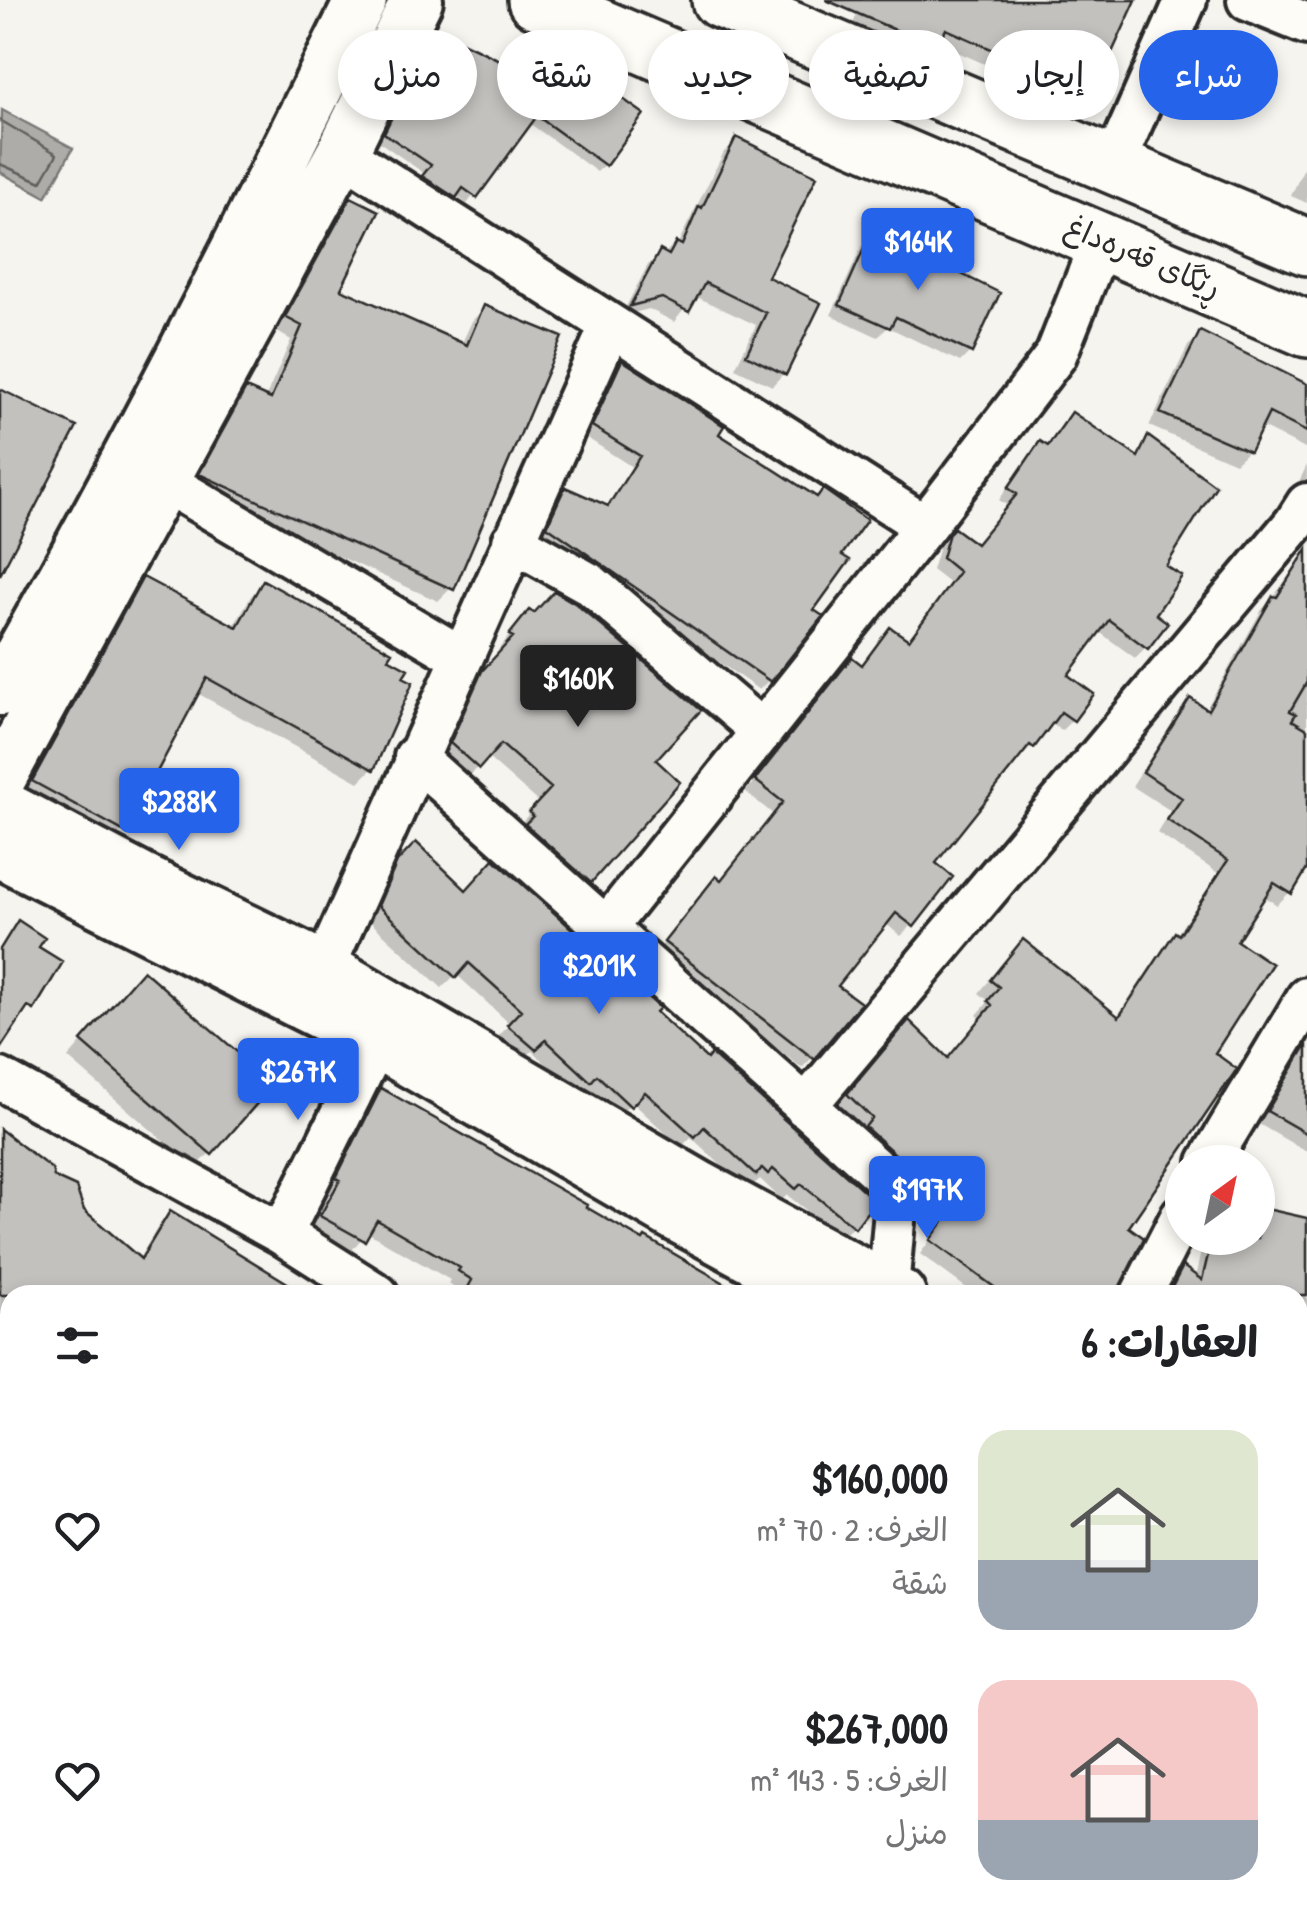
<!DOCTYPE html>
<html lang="ar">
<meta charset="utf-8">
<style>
:root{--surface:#fff;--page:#f2f2f2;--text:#202124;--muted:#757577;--accent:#2563eb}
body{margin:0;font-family:"Patrick Hand","Playpen Sans Arabic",sans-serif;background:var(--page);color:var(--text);direction:rtl;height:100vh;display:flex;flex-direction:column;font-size:38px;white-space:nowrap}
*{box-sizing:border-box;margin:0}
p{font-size:32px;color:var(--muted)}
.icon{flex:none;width:55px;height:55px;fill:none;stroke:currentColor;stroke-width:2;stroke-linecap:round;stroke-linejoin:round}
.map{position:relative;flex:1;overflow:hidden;direction:ltr}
.panel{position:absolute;left:0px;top:1285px;width:1308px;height:642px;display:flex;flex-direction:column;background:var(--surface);border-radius:30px 30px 0 0;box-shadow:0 5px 15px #0003;direction:rtl}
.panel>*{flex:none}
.banner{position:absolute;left:30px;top:30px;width:1248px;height:90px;direction:rtl;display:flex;gap:20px}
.needle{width:65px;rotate:33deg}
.controls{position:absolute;left:1165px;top:1145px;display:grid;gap:20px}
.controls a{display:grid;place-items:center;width:110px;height:110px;border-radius:50%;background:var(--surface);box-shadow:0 5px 15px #0003;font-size:50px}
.price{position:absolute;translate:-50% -85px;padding:0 22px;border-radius:10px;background:var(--accent);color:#fff;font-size:32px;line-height:65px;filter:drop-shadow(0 2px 5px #0008)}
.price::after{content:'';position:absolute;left:50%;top:60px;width:30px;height:22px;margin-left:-15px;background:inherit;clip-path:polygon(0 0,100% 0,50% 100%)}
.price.on{background:#222;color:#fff}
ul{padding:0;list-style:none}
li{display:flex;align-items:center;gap:30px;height:250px;padding:0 50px}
li span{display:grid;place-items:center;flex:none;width:280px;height:200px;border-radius:30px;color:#555}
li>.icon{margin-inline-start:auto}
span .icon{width:120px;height:120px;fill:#fffc;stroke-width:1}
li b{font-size:42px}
h2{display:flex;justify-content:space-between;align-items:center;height:120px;padding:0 50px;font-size:42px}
.tag{padding:0 35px;border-radius:45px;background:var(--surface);box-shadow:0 5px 15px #0003;font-size:35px;line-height:90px}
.tag.on{background:var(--accent);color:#fff}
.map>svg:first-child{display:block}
</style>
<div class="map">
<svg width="1307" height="1926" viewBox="0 0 1307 1926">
<rect width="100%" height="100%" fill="#f5f4ef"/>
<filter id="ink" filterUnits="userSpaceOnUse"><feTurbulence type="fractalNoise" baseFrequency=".01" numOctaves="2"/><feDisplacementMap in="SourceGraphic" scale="20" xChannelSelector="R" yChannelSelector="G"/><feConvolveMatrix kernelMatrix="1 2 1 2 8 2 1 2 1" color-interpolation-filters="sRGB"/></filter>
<g filter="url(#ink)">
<path fill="#adaca9" stroke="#797877" stroke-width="2.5" d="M2,110l71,38 -27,49 -46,-25z"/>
<path fill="#0003" d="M828,0h306l-43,92 -13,13 -141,-62 -15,17 -71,-31 6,-15z
M435,32l169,133 -7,7 -68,-49 -62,81 -12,-9 -9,9 -29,-19 8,-11 -47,-33 49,-101z
M737,140l47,233 -12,13 -37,-18 21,-43 -61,-29 -21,26 -25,-13 -28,7 27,-51 30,-22 46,-91z
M1307,161v42l-16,-7z
M351,200l-14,90 124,55 11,-24 13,-14 -34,281 -13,13 -250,-113 46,-84 13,-13 18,8 26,-59 -17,-10 64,-117z
M872,236l98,116 -10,10 -72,-35 -10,10 -47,-22 31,-69z
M1201,334l106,53v63l-47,-24 -12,25 -13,12 -86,-37 39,-80z
M622,363l93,72 95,176 -41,69 -10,10 -220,-153 16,-37 10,-10 41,18 26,-41 -48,-31 28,-63z
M1073,415l90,151 -17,81 -11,11 -37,-27 -34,45 8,44 -11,11 -11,-9 -18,24 -11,11 -3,-1 -86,107 -20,62 -11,11 -16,-13 -50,63 -22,71 -11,11 -147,-114 50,-64 15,-8 54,-67 -28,-23 106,-132 8,7 30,-37 17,12 43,-58 -18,-14 7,-23 15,-16 21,16 33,-41 -9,-6 31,-45 11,-11 5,4z
M1307,465v31l-12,-6z
M1303,560l4,2v302l-17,28 -13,13 -14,-9 -30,46 -21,111 -87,174 -8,68h-141l-56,-41 21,-29 -33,-30 -72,-87 61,-72 50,24 35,-41 -5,-4 12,-14 -10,-8 31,-38 106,63 47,-70 13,-12 42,-63 -61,-40 14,-22 -39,-25 46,-72 12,-13 15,10 56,-100z
M143,580l90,47 18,-31 13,-13 108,186 -13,13 -162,-89 -74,137 -14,13 -89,-48 110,-201z
M516,627l73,254 -13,14 -59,-68 22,-24 -52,-46 -23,24 -26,-23 31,-70 32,-36 -3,-2z
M416,846l50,46 186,120 201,214 -12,12 -54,-43 -5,5 -22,-21 -6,5 -6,-5 -6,6 -51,-48 -10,10 -49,-45 -15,15 -34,-31 -6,6 -45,-41 -10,10 -25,-23 13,-14 -54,-50 -14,14 -75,-69 19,-42z
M128,988l82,165 -15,15 -127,-110z
M1297,1065l10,6v81l-50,-29 28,-46z
M381,1091l201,117 160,87h-281l1,-3 -14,-8 2,-4 -83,-48 -16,19 -41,-23 20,-35 -4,-3 43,-87z
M0,1152l52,27 30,33 56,48 21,-35 11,-11 118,72 28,9h-306v95l-10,-10z
M1258,1209l49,12v93h-9v-19h-134l19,-26 12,9 9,-40h54z
M1298,1377l9,2v69l-9,-2z
M10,1577v224l-10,-3v-217z
M1298,1579l9,2v23l-9,19z
M1301,1713l6,18v195h-151l-3,-8h145v-204z
M0,1878l10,1v39h14l-2,8h-22z
M174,1918h187l-6,2 2,6h-179z
M479,1918h225l4,8h-224z
M879,1918h209l5,8h-222z"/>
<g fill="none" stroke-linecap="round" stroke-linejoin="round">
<path stroke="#5f5f5d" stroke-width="2.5" d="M0,120l57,34 -16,28 -41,-18"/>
</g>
<path fill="#c2c1be" stroke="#2b2b2b" stroke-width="2.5" d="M826,0h310l-43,94 -147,-65 -9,19z
M435,29l73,35 87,32 4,-6 17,11 7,-2 21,15 -38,52 -69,-50 -60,82 -14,-10 -7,10 -34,-22 9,-11 -47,-32z
M736,137l81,39 -49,101 53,26 -35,72 -40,-20 20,-42 -61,-30 -16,29 -27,-14 -32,8 30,-56 9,5 7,-13 6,3 17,-39 3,2z
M351,197l28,14 -38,78 126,56 17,-40 78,32 -108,253 -255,-116 47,-86 25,11 31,-73 -17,-9z
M871,233l53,20 -1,2 77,38 -28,60 -76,-36 -6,11 -51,-23z
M1200,331l107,53v48l-38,-19 -19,39 -90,-39z
M622,360l102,66 -5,8 98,63 6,-8 44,31 -25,35 8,5 -36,50 9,6 -52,66 -224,-156 18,-39 43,19 32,-50 -48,-30z
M0,389l77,38 -77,148z
M1072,412l66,45 10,-21 68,50 -50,80 16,10 -26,38 12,9 -20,26 -39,-29 -41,55 26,19 -20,27 -13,-9 -27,36 -4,-3 -94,118 17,14 -39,50 -18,-14 -58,73 23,17 -47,56 -150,-117 52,-66 5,4 62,-78 -28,-22 97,-123 10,8 28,-38 19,13 50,-68 -17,-14 7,-25 5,-5 22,16 41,-50 -9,-6 32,-47 8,5z
M1307,549v133l-17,29 6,3 -4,6 15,9v140l-15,25 -18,-11 -37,58 35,23 -57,89 22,16 -108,158 15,11 -27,57h-112l-75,-55 21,-29 -31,-29 -7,-12 -48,-43 7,-9 -25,-24 62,-74 39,38 44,-53 -4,-4 11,-14 -9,-7 33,-41 96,78 56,-85 4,3 49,-75 -61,-40 15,-22 -39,-26 47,-74 18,12 65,-114 4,1z
M143,577l94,50 26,-47 129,72 -4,6 20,11 -5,8 10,5 -39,88 -167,-92 -82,154 -93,-51z
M554,591l22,13 125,106 -45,50 24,22 -89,101 -66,-59 8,-8 -4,-4 22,-24 -50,-44 -22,25 -29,-26 32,-72 31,-34 -4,-2 20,-25 5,3z
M416,842l50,48 28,-31 166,149 -4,4 51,47 4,-5 161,144 -1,9 -16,21 -54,-44 -5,5 -23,-20 -5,5 -6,-6 -6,7 -52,-48 -9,10 -50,-45 -14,15 -34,-32 -6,7 -45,-42 -10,10 -29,-25 14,-15 -52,-47 -13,15 -78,-72 19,-44z
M18,920l27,18 -6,9 24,15 -29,48 -6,-3 -28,42v-100z
M143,970l131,114 -62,71 -131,-114z
M1307,1044v90l-40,-23z
M381,1088l206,117 -1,2 57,33 2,-3 100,58h-281l8,-15 -14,-9 2,-3 -83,-48 -12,21 -45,-25 20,-36 -4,-2z
M0,1129l52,40 2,8 22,10 8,23 57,49 29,-48 137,84h-307z
M1258,1207l49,11v77h-139l15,-29 19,14 10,-42h46z"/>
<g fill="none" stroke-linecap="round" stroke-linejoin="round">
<g stroke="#2b2b2b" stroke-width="48">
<path id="minor" d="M1248,0l59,24
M342,153l583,373
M1113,166l73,-166
M162,480l299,177
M513,541l77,43 172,147
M415,757l482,431 -9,101
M606,928l319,-402 131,-171 46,-116
M324,968l287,-643
M0,1079l282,155 96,61
M805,1107l490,-584 12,-19
M1209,1162l98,-164
M282,1234l95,-192
M1141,1295l41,-80
M0,1421l10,8
M0,1852l10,3
M108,1918l3,8
M451,1918l5,8
M790,1918l6,8
M1132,1918l4,8
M839,1926l7,-8"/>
</g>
<g stroke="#2b2b2b" stroke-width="58">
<path id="tertiary" d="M0,690c129,-225 246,-457 361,-690
M0,779l342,-626 75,-153
M0,805l141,74 183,89 376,219 200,108
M0,852l377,190 300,174 145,79
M1298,1499l9,5
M1298,1545l9,5"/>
</g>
<g stroke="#2b2b2b" stroke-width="62">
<path id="primary" d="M536,0l771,329
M720,0l587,247"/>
</g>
<use href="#minor" stroke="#fdfcf7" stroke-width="40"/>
<use href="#tertiary" stroke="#fdfcf7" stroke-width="50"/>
<use href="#primary" stroke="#fdfcf7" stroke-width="55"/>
</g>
</g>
<g text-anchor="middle" stroke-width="8" stroke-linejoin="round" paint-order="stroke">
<g font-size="30" fill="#2b2b2b" stroke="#fdfcf7">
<text transform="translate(1143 257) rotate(23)" y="10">ڕێگای قەرەداغ</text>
</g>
</g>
</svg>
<div class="controls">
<a><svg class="needle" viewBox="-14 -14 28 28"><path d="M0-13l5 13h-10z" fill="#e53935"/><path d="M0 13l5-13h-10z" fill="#757577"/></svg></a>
</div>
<b class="price" style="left:918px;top:293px">$164K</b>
<b class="price on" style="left:578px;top:730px">$160K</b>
<b class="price" style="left:179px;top:853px">$288K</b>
<b class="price" style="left:599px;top:1017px">$201K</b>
<b class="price" style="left:298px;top:1123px">$267K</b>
<b class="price" style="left:927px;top:1241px">$197K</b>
<div class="banner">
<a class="tag on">شراء</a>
<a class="tag">إيجار</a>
<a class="tag">تصفية</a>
<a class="tag">جديد</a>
<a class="tag">شقة</a>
<a class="tag">منزل</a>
</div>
<section class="panel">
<h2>العقارات: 6<svg class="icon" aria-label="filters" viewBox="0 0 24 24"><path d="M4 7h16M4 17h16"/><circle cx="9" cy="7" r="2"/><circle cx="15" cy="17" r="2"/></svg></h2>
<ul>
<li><span style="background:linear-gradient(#dfe7d0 65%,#9aa5b1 0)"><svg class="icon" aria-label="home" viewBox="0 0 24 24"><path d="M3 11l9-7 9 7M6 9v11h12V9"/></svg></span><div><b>$160,000</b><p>الغرف: 2 · 70 m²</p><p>شقة</p></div><svg class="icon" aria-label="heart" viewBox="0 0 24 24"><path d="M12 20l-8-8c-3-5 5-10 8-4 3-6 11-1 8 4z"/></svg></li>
<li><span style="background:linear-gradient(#f6c9c9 70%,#9aa5b1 0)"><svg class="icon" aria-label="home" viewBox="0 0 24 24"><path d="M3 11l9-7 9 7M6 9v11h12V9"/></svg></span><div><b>$267,000</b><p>الغرف: 5 · 143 m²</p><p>منزل</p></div><svg class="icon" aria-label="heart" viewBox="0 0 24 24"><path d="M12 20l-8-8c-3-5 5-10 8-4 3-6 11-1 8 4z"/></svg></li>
</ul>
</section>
</div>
